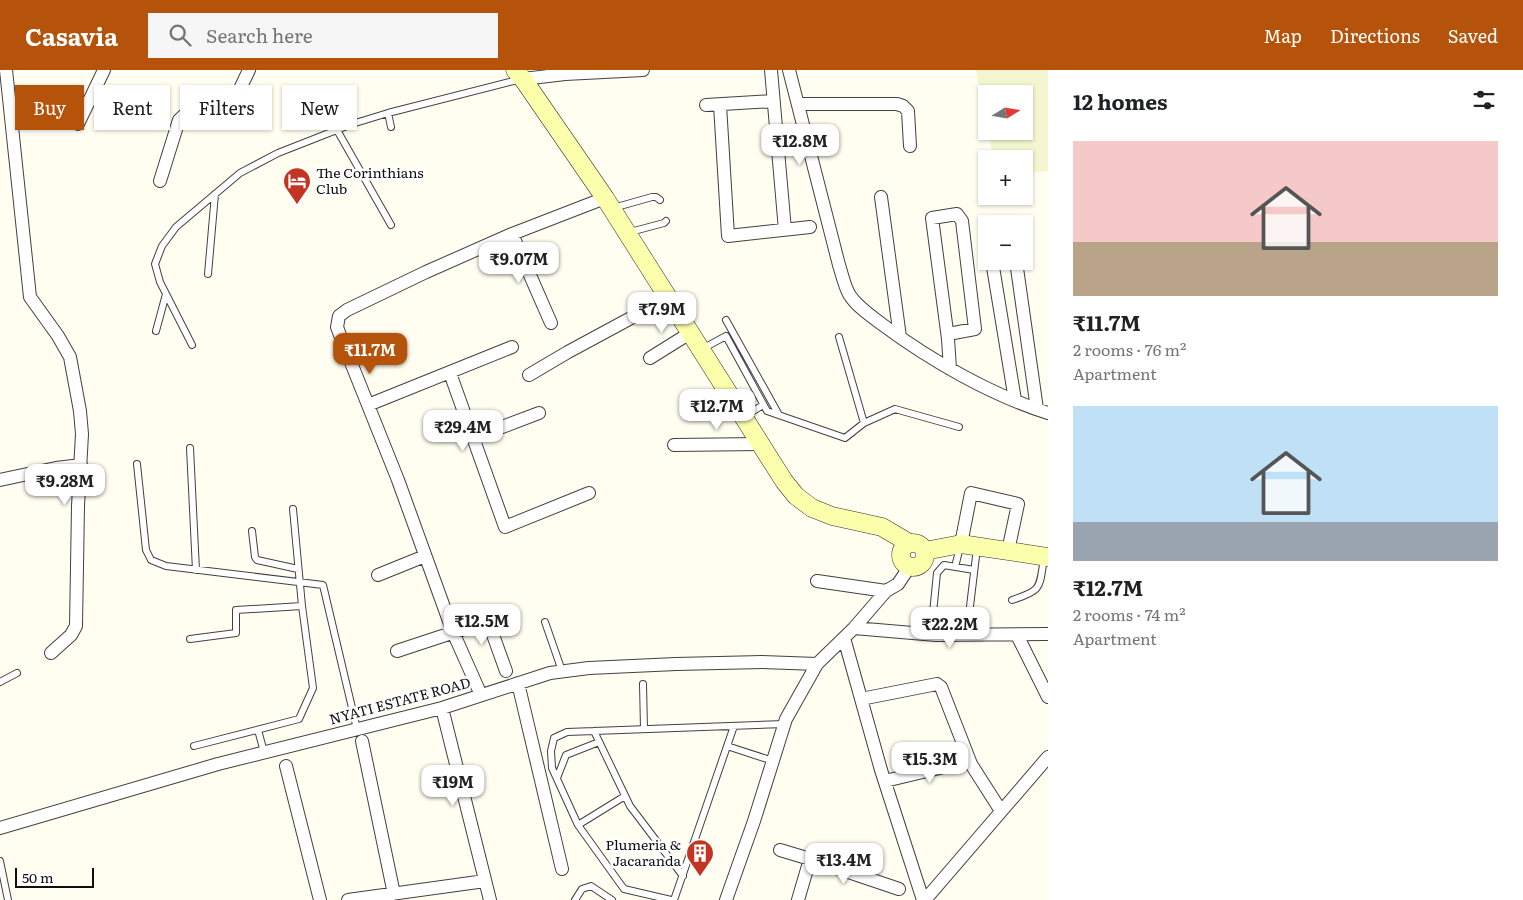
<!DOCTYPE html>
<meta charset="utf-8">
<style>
:root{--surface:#fff;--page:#f6f6f6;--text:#202124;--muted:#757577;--accent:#b45309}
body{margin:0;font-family:Literata,serif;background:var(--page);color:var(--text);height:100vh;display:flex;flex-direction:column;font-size:19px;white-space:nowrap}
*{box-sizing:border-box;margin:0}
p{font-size:16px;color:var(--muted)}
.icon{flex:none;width:28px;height:28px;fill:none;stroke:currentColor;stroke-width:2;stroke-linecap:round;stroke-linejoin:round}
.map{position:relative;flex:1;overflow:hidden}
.side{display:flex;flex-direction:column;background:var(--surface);width:475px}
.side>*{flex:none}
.hud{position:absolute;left:15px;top:15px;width:475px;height:45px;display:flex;gap:10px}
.needle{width:32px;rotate:79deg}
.controls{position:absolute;left:978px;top:15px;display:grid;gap:10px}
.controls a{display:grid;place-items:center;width:55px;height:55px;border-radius:0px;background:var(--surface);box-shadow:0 1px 4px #0004;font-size:25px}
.scale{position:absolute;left:15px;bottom:12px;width:79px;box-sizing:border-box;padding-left:5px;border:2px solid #0e0e0e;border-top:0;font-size:14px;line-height:18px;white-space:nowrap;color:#0e0e0e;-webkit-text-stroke:4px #fff;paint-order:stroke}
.price{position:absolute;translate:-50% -42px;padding:0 11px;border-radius:10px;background:#fff;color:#222;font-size:16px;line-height:32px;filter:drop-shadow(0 1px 2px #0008)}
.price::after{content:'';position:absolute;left:50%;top:30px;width:15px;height:11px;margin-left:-8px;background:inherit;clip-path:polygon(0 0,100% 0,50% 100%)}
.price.current{background:var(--accent);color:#fff}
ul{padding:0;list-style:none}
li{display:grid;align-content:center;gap:10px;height:265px;padding:0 25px}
li span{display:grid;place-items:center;height:155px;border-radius:0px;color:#555}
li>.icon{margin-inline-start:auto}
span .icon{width:90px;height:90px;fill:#fffc;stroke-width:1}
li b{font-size:21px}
h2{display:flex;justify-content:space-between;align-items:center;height:60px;padding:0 25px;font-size:21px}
.tag{padding:0 18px;border-radius:0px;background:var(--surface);box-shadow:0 1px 4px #0004;font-size:18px;line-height:45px}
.tag.current{background:var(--accent);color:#fff}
header{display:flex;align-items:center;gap:30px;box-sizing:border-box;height:70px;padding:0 25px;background:var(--accent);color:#fff}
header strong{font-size:24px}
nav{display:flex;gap:28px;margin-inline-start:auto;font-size:18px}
.search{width:350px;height:45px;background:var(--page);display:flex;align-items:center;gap:12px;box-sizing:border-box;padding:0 18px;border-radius:0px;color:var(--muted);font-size:19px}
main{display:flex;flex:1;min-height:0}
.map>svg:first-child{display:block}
</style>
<header>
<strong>Casavia</strong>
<div class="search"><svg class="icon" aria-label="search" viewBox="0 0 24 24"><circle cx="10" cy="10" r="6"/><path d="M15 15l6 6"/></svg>Search here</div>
<nav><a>Map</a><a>Directions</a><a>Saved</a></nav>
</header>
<main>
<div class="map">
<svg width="1048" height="830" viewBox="0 0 1048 830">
<rect width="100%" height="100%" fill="#fffef0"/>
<path fill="#f3f6cf" d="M976,0h72v101l-24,2v-14h-30l-6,-28h36v-37h-38v27z"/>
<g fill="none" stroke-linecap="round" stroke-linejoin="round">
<g stroke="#414141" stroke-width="8">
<path id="lane" d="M388,43l3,14
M337,60l54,95
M613,138l39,-11h4l4,3
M630,162l34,-9 2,-2
M208,204l7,-80
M726,250l53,95
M156,261l10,-37
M839,267l25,86
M192,275l-32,-63 -5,-18 7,-18 14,-19 64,-54 38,-20 74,-29 36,-11 133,-34
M702,279l24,-13 41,75 78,27 19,-15 31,-14 64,18
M745,346l18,-11
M190,378l6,122
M137,394l9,86 5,10 15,6 157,19 34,144
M252,461l3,26 2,3 41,9
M955,497l5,-20
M974,500l-30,-5 -7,8 -4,40 4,8c9,5 21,7 31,2l9,-75
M1012,530c31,-10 27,-12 32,-42
M545,552l17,49
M190,569l46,-6v-23l66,-4
M0,612l17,-9
M643,614l1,45
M258,660l6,22
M594,661l36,75 53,70
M194,676l105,-27 14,-31 -11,-82 -9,-97
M727,676l46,15
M557,708l9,-23 33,-13
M578,755l47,-29
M0,791l8,39
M575,830l7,-11 9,-3 21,14
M671,830l-47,-11 -46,-64 -26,-57 -1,-17 3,-13 13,-6 218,-8
M674,830l60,-174"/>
</g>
<g stroke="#414141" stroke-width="14">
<path id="street" d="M6,0l24,227 28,39 12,21 10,54 2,23 -4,72 -2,120 -5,9 -20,18
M771,0l14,160
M789,0l50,195c3,9 5,20 10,29 7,12 22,22 34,31 47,35 108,70 165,88
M523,9l42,-5 78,-4
M798,34h99l6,2 5,5 2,35
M706,35l67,-4
M720,35l8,131 82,-9
M78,54l26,-54
M160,111l19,-61c15,-16 24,-9 41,-2l7,-2 22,-46
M881,127l19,140
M512,164l39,89
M992,191l23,139
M1016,191l21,148
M948,264l27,-5 -13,-108 -5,-7 -25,4 16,121 2,30
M650,288l40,-25
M450,303l55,154 84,-34
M529,305l39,-23 100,-54
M368,335l144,-58
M473,368l66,-25
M674,375l86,-1
M0,410l56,-12 25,-3
M961,474l10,-51 47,11 -10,47
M378,505l47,-19
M817,511l69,10
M854,558l82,7 112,-1
M1017,565l31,62
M844,568l37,132 42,130
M397,581l91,-30 18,50
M518,613l44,186
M481,625l-28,-63 -55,-152 -58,-145 -3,-8 2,-11 8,-6 79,-38 86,-38 93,-36
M861,629l76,-15 4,3 30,77 30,47
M442,638l48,192
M362,671l32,153
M286,696l34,134
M885,711l84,-20
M0,758l218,-64 224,-56 108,-35 39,-5 87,-4 86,-2 55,2
M780,780l30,9
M348,830l137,-19
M726,830l28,-79 32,-102 31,-55 37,-36 32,-37 12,-7 12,-18
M798,830l12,-41 89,30
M925,830l123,-143"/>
</g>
<g stroke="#303030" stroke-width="19">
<path id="secondary" d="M515,0l8,9 82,119 179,283 12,15 16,12 20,8 50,11 27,16
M901 485a12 12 0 1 1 24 0a12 12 0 1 1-24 0Z
M925,481l36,-7 87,13"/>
</g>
<use href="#lane" stroke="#fff" stroke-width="6"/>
<use href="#street" stroke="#fff" stroke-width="12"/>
<use href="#secondary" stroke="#fbffab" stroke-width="18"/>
</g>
<defs>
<g id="hotel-pin" transform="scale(1.4375)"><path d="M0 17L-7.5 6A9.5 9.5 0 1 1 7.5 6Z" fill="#c23522" stroke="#fff"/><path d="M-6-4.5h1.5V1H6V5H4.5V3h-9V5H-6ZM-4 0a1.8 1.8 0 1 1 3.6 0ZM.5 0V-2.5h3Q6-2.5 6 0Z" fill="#fff"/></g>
<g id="building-pin" transform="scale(1.4375)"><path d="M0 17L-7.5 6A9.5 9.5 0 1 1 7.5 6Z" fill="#c23522" stroke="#fff"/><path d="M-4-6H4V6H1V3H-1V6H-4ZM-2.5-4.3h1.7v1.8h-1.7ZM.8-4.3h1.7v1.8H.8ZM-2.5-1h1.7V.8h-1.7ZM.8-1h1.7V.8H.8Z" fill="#fff"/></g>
</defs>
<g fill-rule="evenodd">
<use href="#hotel-pin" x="297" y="111"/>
<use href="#building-pin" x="700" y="783"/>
</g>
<g text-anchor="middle" stroke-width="5" stroke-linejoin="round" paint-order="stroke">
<g font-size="14" fill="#0e0e0e" stroke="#fff" text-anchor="start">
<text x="316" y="108">The Corinthians<tspan x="316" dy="16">Club</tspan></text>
<text x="681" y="780" text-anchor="end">Plumeria &amp;<tspan x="681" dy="16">Jacaranda</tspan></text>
</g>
<g font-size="14" fill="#0e0e0e" stroke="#fff">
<text transform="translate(400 631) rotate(-15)" y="5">NYATI ESTATE ROAD</text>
</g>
</g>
</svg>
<div class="controls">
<a><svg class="needle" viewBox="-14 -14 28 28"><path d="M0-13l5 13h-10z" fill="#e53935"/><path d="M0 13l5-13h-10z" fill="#757577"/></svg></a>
<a>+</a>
<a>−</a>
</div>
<div class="scale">50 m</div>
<b class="price" style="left:800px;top:96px">₹12.8M</b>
<b class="price" style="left:519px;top:214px">₹9.07M</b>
<b class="price" style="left:662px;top:264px">₹7.9M</b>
<b class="price current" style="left:370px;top:305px">₹11.7M</b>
<b class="price" style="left:717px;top:361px">₹12.7M</b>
<b class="price" style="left:463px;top:382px">₹29.4M</b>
<b class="price" style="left:65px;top:436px">₹9.28M</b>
<b class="price" style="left:482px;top:576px">₹12.5M</b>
<b class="price" style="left:950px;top:579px">₹22.2M</b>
<b class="price" style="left:930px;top:714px">₹15.3M</b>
<b class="price" style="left:453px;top:737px">₹19M</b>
<b class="price" style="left:844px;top:815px">₹13.4M</b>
<div class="hud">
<a class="tag current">Buy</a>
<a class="tag">Rent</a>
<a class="tag">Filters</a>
<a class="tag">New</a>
</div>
</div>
<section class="side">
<h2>12 homes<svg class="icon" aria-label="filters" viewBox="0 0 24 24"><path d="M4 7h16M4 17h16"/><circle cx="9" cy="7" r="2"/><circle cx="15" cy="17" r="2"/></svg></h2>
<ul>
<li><span style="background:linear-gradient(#f6c9c9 65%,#b9a48a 0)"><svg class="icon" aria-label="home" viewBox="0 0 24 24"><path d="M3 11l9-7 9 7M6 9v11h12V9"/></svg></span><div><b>₹11.7M</b><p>2 rooms · 76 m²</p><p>Apartment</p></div></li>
<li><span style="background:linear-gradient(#bfe0f5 75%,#9aa5b1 0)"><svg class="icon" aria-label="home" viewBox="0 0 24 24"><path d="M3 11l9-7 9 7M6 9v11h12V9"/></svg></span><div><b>₹12.7M</b><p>2 rooms · 74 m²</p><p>Apartment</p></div></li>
</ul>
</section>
</main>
